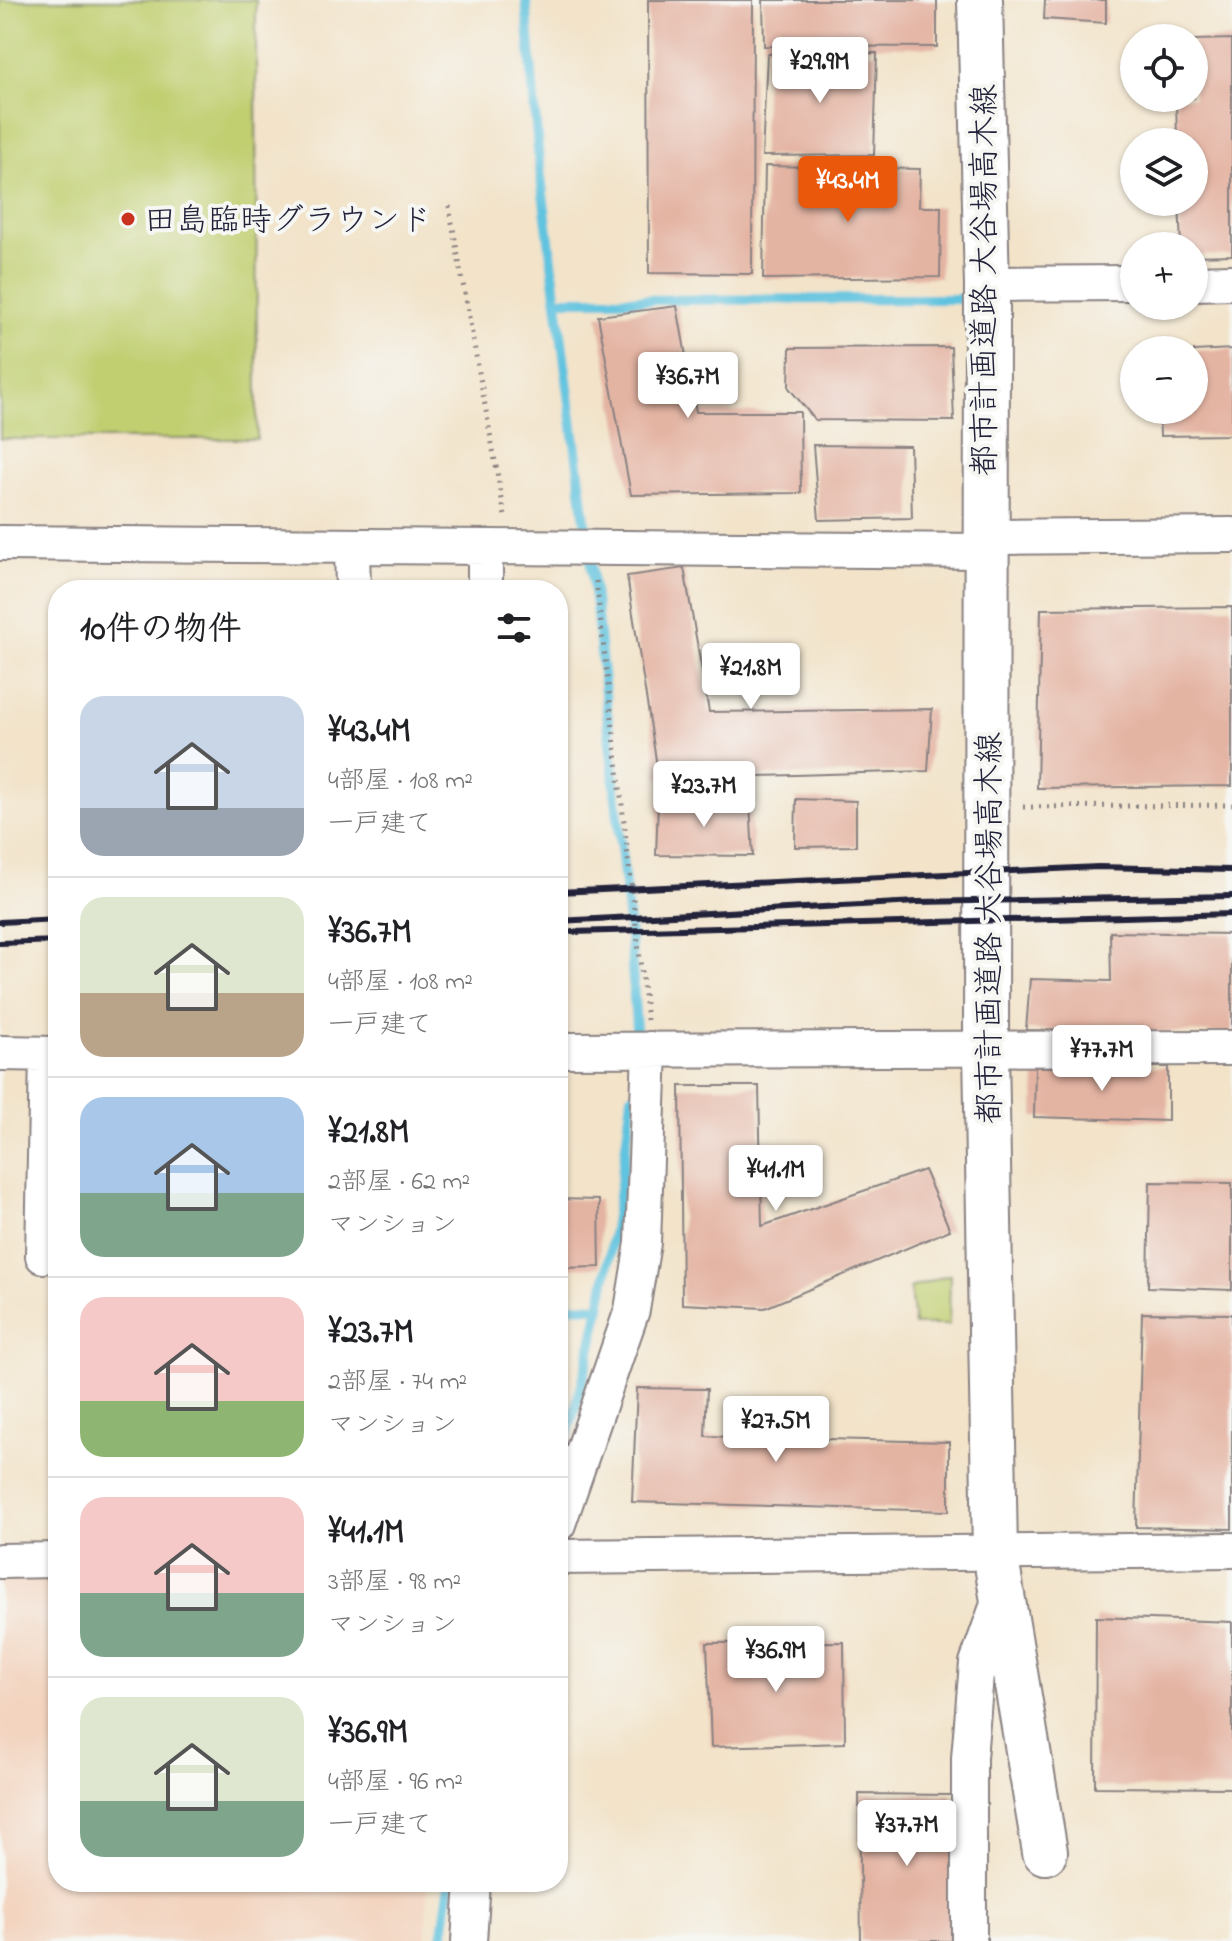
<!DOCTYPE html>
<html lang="ja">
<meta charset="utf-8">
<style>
:root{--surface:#fff;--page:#f6f6f6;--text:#202124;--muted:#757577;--line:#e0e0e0;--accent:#ea580c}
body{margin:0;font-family:"Indie Flower","Klee One",sans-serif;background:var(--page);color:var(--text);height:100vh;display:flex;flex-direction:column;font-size:30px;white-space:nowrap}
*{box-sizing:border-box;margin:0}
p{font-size:26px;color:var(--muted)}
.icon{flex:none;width:44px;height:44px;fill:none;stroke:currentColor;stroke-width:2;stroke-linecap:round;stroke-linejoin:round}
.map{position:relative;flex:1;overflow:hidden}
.drawer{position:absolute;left:48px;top:580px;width:520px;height:1312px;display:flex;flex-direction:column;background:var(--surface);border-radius:32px;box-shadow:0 2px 6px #0004}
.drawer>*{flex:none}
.tools{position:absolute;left:1120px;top:24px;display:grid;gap:16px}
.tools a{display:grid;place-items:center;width:88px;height:88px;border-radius:50%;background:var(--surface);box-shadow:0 2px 6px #0004;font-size:40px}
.price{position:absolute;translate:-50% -68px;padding:0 18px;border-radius:8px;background:#fff;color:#222;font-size:26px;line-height:52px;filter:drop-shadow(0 2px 4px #0008)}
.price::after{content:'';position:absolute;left:50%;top:48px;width:24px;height:18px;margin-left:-12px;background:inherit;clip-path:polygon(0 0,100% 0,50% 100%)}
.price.active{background:var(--accent);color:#fff}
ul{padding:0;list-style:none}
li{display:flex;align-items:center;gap:24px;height:200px;padding:0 32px}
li+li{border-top:2px solid var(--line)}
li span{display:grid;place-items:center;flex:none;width:224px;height:160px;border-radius:24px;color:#555}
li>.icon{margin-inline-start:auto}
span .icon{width:96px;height:96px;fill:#fffc;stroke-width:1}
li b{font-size:34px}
h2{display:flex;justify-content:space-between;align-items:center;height:96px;padding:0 32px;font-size:34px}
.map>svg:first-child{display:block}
</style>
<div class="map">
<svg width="1232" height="1941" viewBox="0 0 1232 1941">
<rect width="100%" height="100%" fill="#f6f6f2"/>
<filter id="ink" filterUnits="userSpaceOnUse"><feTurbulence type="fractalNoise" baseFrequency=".0125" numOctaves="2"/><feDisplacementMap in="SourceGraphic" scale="16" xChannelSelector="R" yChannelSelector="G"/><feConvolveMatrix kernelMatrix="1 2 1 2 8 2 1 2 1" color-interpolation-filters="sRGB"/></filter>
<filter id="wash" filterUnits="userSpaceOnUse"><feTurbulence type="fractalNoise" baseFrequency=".006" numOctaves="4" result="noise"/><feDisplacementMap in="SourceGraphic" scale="32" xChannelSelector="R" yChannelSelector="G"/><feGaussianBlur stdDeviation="1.8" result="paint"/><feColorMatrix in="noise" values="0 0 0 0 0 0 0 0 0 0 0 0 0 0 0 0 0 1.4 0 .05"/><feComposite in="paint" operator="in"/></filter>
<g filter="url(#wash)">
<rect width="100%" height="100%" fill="#f2e3c9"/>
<path fill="#f3d4bf" d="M58,1577v305h369l-1,59h-426v-363z"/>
<path fill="#c1cf71" stroke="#727856" stroke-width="2" d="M0,0h256l1,439h-257z
M950,1275l-1,50h-35l-4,-37z"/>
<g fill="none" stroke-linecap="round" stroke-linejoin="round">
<path stroke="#61c3df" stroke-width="10" d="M526,0l13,162 57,444 34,328 7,110
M558,300l418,-1
M558,1306l42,1
M558,1462c42,-121 59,-240 74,-366
M442,1941l8,-59"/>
</g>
<g id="blocks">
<path fill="#e4b4a3" d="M648,0h105l-1,274 -103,-1z
M763,0h174v47l-173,-1z
M1045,0h61v23l-62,-4z
M1232,39v216l-38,1v-10h-13l-2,-44h15v-60h-17l-1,-44h18v-58z
M877,53l-3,102 -112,1 5,-102z
M765,166l155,3 -1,38h22l-1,70 -177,2z
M677,306l19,106h104l1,81 -170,2 -33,-179z
M951,347l3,74 -139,-1 -26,-32 1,-40z
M1232,349v86l-72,1 -1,-26h35v-59z
M813,445l97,1 2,72 -93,2z
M684,568l25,144 223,-3 -4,62 -269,8 -32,-203z
M1232,607v179l-195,2 4,-179z
M796,799l60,2v45l-61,1z
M658,802l92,1 3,53 -97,-1z
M1110,932l122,2v99l-206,-3 4,-51 81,2z
M1035,1067h133v54l-134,-4z
M680,1086h79l3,140 162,-56 26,60 -185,78 -83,-4z
M1150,1182l82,1v107l-84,-3z
M558,1199l41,1 1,67 -42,1z
M1142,1313l90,1v215l-96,-2z
M637,1388l70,1 -2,47 244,6v69l-317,-9z
M1096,1617l136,5v166l-137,-1z
M844,1642l1,101 -134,4 -4,-104z
M859,1794l92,1 5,146h-95z"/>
</g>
</g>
<g filter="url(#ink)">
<use href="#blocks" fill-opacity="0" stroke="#8a8282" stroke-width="2"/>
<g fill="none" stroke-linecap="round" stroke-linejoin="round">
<g stroke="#8a8282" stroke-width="38">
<path id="minor" d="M1194,283l38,-1
M987,284l147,-1
M985,537l247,-2
M0,543l985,8
M352,546l1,44
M485,547v43
M558,1050l674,-2
M0,1053l58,1
M43,1256l4,-202
M558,1524l74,-214 11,-67 7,-194
M558,1557l674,-7
M0,1561l58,-1
M469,1941l4,-59
M969,1941v-183l8,-95 24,-67"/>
</g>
<g stroke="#8a8282" stroke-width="48">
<path id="tertiary" d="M980,0l7,287 -1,763 9,503 50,299"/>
</g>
<path stroke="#8a8282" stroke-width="5" stroke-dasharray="2 6" stroke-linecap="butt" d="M449,206l56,310
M596,581l51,439
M1023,807l209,-2"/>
<use href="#minor" stroke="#fff" stroke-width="34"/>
<use href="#tertiary" stroke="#fff" stroke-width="44"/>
<path stroke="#22223b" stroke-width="6" d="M558,892l540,-25 134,3
M558,921l359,-19 315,-6
M0,922l58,-3
M572,932l660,-18
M0,943l58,-2"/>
</g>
</g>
<circle fill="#c8321e" stroke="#f6f6f2" stroke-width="3" cx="128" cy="219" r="8"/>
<g text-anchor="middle" stroke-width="8" stroke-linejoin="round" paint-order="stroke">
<g font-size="32" fill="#22223b" stroke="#f6f6f2" text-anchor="start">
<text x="144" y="230">田島臨時グラウンド</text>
</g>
<g font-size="32" fill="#22223b" stroke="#f6f6f2">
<text transform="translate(983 280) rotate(-90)" y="11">都市計画道路 大谷場高木線</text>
<text transform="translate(988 928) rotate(-90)" y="11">都市計画道路 大谷場高木線</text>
</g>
</g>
</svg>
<div class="tools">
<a><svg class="icon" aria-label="locate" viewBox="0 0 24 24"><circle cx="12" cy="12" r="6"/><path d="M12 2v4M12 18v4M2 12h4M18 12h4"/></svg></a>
<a><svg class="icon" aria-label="layers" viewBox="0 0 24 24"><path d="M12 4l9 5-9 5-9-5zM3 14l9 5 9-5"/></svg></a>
<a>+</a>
<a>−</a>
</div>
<b class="price" style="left:820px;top:105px">¥29.9M</b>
<b class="price active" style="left:848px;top:224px">¥43.4M</b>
<b class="price" style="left:688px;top:420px">¥36.7M</b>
<b class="price" style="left:751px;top:711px">¥21.8M</b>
<b class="price" style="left:704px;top:829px">¥23.7M</b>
<b class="price" style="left:1102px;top:1093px">¥77.7M</b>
<b class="price" style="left:776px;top:1213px">¥41.1M</b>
<b class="price" style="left:776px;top:1464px">¥27.5M</b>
<b class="price" style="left:776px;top:1694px">¥36.9M</b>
<b class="price" style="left:907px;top:1868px">¥37.7M</b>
<section class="drawer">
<h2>10件の物件<svg class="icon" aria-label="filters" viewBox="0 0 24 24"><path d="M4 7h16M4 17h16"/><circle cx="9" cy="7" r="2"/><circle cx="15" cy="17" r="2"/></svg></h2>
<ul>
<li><span style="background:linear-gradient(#c9d6e8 70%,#9aa5b1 0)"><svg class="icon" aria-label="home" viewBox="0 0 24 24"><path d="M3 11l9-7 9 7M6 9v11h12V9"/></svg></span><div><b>¥43.4M</b><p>4部屋 · 108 m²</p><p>一戸建て</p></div></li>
<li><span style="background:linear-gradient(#dfe7d0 60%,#b9a48a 0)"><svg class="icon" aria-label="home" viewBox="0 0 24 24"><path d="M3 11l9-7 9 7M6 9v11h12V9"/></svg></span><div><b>¥36.7M</b><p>4部屋 · 108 m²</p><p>一戸建て</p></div></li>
<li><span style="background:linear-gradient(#a9c7e8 60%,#7fa58c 0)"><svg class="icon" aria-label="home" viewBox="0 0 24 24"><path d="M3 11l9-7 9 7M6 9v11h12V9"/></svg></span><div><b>¥21.8M</b><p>2部屋 · 62 m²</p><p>マンション</p></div></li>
<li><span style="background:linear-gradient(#f6c9c9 65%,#8fb573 0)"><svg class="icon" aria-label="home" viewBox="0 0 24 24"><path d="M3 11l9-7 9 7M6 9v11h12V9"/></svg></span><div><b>¥23.7M</b><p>2部屋 · 74 m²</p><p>マンション</p></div></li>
<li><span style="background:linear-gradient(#f6c9c9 60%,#7fa58c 0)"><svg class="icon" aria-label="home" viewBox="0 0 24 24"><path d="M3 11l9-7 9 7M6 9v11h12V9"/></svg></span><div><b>¥41.1M</b><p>3部屋 · 98 m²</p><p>マンション</p></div></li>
<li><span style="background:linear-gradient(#dfe7d0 65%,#7fa58c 0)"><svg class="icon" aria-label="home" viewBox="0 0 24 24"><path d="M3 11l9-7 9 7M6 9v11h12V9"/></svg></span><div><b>¥36.9M</b><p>4部屋 · 96 m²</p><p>一戸建て</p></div></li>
</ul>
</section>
</div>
